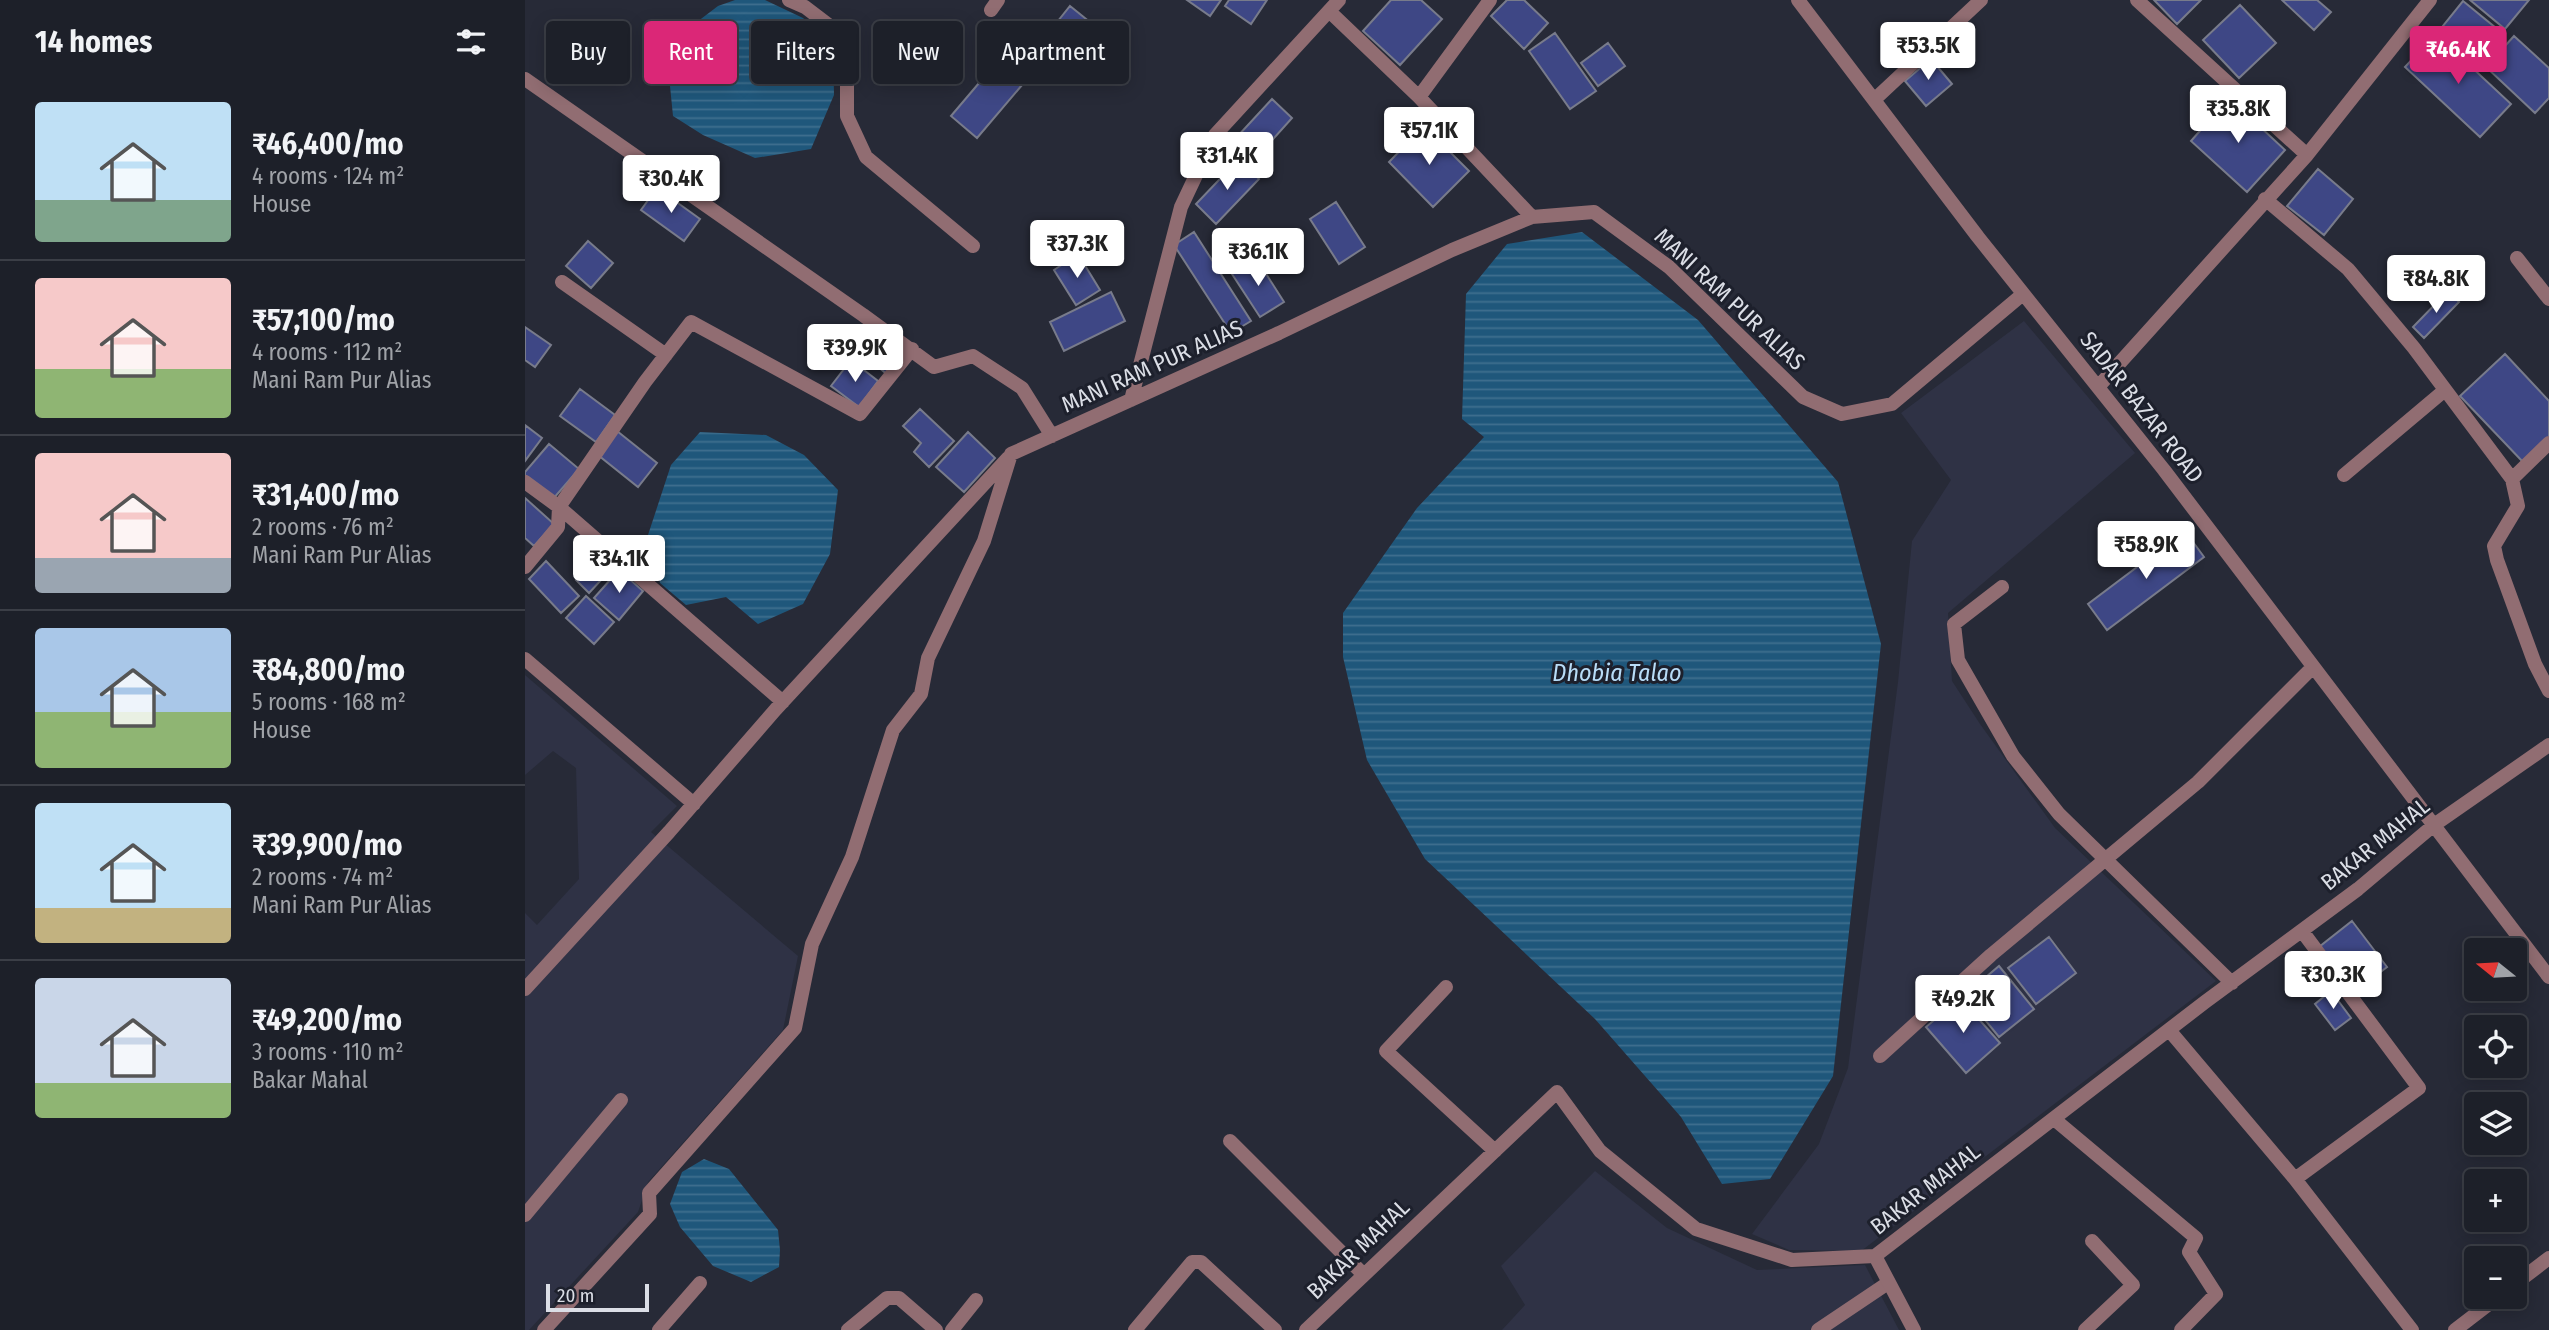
<!DOCTYPE html>
<meta charset="utf-8">
<style>
:root{--surface:#1d2029;--page:#252831;--text:#f1f3f6;--muted:#a0a3a8;--line:#3b3e46;--accent:#db2777}
body{margin:0;font-family:"Fira Sans Condensed",sans-serif;background:var(--page);color:var(--text);height:100vh;display:flex;flex-direction:column;font-size:26px;white-space:nowrap}
*{box-sizing:border-box;margin:0}
p{font-size:23px;color:var(--muted)}
.icon{flex:none;width:38px;height:38px;fill:none;stroke:currentColor;stroke-width:2;stroke-linecap:round;stroke-linejoin:round}
.map{position:relative;flex:1;overflow:hidden}
.panel{display:flex;flex-direction:column;background:var(--surface);width:525px}
.panel>*{flex:none}
.guide{position:absolute;left:21px;top:21px;width:665px;height:63px;display:flex;gap:14px}
.needle{width:46px;rotate:288deg}
.buttons{position:absolute;left:1939px;top:938px;display:grid;gap:14px}
.buttons a{display:grid;place-items:center;width:63px;height:63px;border-radius:7px;background:var(--surface);box-shadow:0 4px 18px #0003,0 0 0 2px var(--line);font-size:35px}
.scale{position:absolute;left:21px;bottom:18px;width:103px;box-sizing:border-box;padding-left:7px;border:4px solid #dbdee6;border-top:0;font-size:19px;line-height:24px;white-space:nowrap;color:#dbdee6;-webkit-text-stroke:5px #1d202c;paint-order:stroke}
.price{position:absolute;translate:-50% -60px;padding:0 16px;border-radius:7px;background:#fff;color:#222;font-size:23px;line-height:46px;filter:drop-shadow(0 2px 4px #0008)}
.price::after{content:'';position:absolute;left:50%;top:42px;width:21px;height:16px;margin-left:-10px;background:inherit;clip-path:polygon(0 0,100% 0,50% 100%)}
.price.active{background:var(--accent);color:#fff}
ul{padding:0;list-style:none}
li{display:flex;align-items:center;gap:21px;height:175px;padding:0 35px}
li+li{border-top:2px solid var(--line)}
li span{display:grid;place-items:center;flex:none;width:196px;height:140px;border-radius:7px;color:#555}
li>.icon{margin-inline-start:auto}
span .icon{width:84px;height:84px;fill:#fffc;stroke-width:1}
li b{font-size:30px}
h2{display:flex;justify-content:space-between;align-items:center;height:84px;padding:0 35px;font-size:30px}
.tag{padding:0 24px;border-radius:7px;background:var(--surface);box-shadow:0 4px 18px #0003,0 0 0 2px var(--line);font-size:24px;line-height:63px}
.tag.active{background:var(--accent);color:#fff}
main{display:flex;flex:1;min-height:0}
.map>svg:first-child{display:block}
</style>
<main>
<section class="panel">
<h2>14 homes<svg class="icon" aria-label="filters" viewBox="0 0 24 24"><path d="M4 7h16M4 17h16"/><circle cx="9" cy="7" r="2"/><circle cx="15" cy="17" r="2"/></svg></h2>
<ul>
<li><span style="background:linear-gradient(#bfe0f5 70%,#7fa58c 0)"><svg class="icon" aria-label="home" viewBox="0 0 24 24"><path d="M3 11l9-7 9 7M6 9v11h12V9"/></svg></span><div><b>₹46,400/mo</b><p>4 rooms · 124 m²</p><p>House</p></div></li>
<li><span style="background:linear-gradient(#f6c9c9 65%,#8fb573 0)"><svg class="icon" aria-label="home" viewBox="0 0 24 24"><path d="M3 11l9-7 9 7M6 9v11h12V9"/></svg></span><div><b>₹57,100/mo</b><p>4 rooms · 112 m²</p><p>Mani Ram Pur Alias</p></div></li>
<li><span style="background:linear-gradient(#f6c9c9 75%,#9aa5b1 0)"><svg class="icon" aria-label="home" viewBox="0 0 24 24"><path d="M3 11l9-7 9 7M6 9v11h12V9"/></svg></span><div><b>₹31,400/mo</b><p>2 rooms · 76 m²</p><p>Mani Ram Pur Alias</p></div></li>
<li><span style="background:linear-gradient(#a9c7e8 60%,#8fb573 0)"><svg class="icon" aria-label="home" viewBox="0 0 24 24"><path d="M3 11l9-7 9 7M6 9v11h12V9"/></svg></span><div><b>₹84,800/mo</b><p>5 rooms · 168 m²</p><p>House</p></div></li>
<li><span style="background:linear-gradient(#bfe0f5 75%,#c2b280 0)"><svg class="icon" aria-label="home" viewBox="0 0 24 24"><path d="M3 11l9-7 9 7M6 9v11h12V9"/></svg></span><div><b>₹39,900/mo</b><p>2 rooms · 74 m²</p><p>Mani Ram Pur Alias</p></div></li>
<li><span style="background:linear-gradient(#c9d6e8 75%,#8fb573 0)"><svg class="icon" aria-label="home" viewBox="0 0 24 24"><path d="M3 11l9-7 9 7M6 9v11h12V9"/></svg></span><div><b>₹49,200/mo</b><p>3 rooms · 110 m²</p><p>Bakar Mahal</p></div></li>
</ul>
</section>
<div class="map">
<svg width="2024" height="1330" viewBox="0 0 2024 1330">
<defs>
<pattern id="water-rules" width="6" height="5" patternUnits="userSpaceOnUse" patternTransform="scale(1.75)"><rect width="6" height="5" fill="#1f577b"/><path d="M0 2.5h6" fill="none" stroke="#3f6f8e"/></pattern>
</defs>
<rect width="100%" height="100%" fill="#272a37"/>
<path fill="#2f3245" d="M1499,321l111,132 -187,160 4,68 28,43 75,104 161,153 -355,270 -72,-1 -37,-16 67,-90 29,-76 50,-386 14,-141 39,-61 -50,-67z
M0,675l152,131 -26,26 147,124 -15,74 -135,152 -10,30 -109,118h-4v-417l12,12 42,-46 -3,-111 -23,-17 -28,24z
M1070,1171l72,57 90,42 108,-5 34,65h-397l23,-25 -24,-39z"/>
<path fill="url(#water-rules)" d="M210,0h30l38,18 30,29 1,48 -23,54 -56,9 -52,-23 -30,-19 -4,-40 20,-48 29,-22z
M1057,232l116,88 140,162 43,162 -48,432 -63,103 -48,5 -41,-67 -86,-98 -170,-160 -58,-99 -24,-103v-44l74,-105 67,-71 -22,-18 4,-125 41,-50z
M175,432l66,3 38,20 34,35 -8,64 -27,50 -45,20 -32,-27 -40,8 -26,-22 -12,-48 23,-70z
M179,1159l25,10 49,61 2,20 -1,17 -28,15 -38,-16 -33,-39 -10,-23 12,-32z"/>
<path fill="#3e4785" stroke="#787b8b" stroke-width="2" d="M662,0h34l-11,16z
M704,0h38l-16,24 -26,-18z
M866,0h30l21,19 -42,46 -37,-34z
M982,0h17l24,23 -24,26 -33,-33z
M1629,0h47l-24,24z
M1757,0h35l14,12 -17,18z
M1945,0h59l-24,29z
M1938,1l39,32 -21,26 -39,-32z
M1715,5l36,38 -37,35 -36,-38z
M545,6l47,38 -25,30 -46,-38z
M1030,33l41,58 -26,18 -41,-58z
M1911,34l75,70 -31,33 -75,-70z
M1989,36l35,32v30l-14,15 -49,-46z
M488,43l26,22 -62,73 -26,-22z
M1083,43l17,23 -27,20 -17,-23z
M1406,59l21,25 -26,22 -21,-25z
M1704,98l56,52 -38,42 -56,-51z
M747,99l20,19 -35,39 -21,-19z
M899,126l45,45 -36,36 -44,-45z
M714,159l20,20 -43,45 -20,-20z
M1793,169l35,30 -29,36 -37,-29z
M132,188l43,31 -16,22 -43,-31z
M811,202l29,45 -26,17 -29,-45z
M669,232l57,89 -20,12 -57,-88z
M63,241l25,22 -22,25 -25,-22z
M553,254l22,36 -24,15 -22,-35z
M731,258l28,44 -24,15 -28,-43z
M1923,291l11,11 -35,36 -11,-11z
M586,292l14,29 -61,30 -14,-29z
M348,323l34,27 -19,25 -34,-28z
M0,327l26,18 -16,22 -10,-7z
M1980,354l44,47v36l-26,25 -63,-66z
M326,360l27,21 -19,26 -28,-21z
M55,389l35,26 -19,27 -36,-26z
M395,409l34,32 -25,26 -15,-15 7,-9 -18,-17z
M0,425l17,13 -17,23z
M92,431l40,32 -19,24 -40,-32z
M443,432l27,26 -31,34 -28,-25z
M24,444l30,25 -26,30 -28,-24v-3z
M0,498l29,26 -20,22 -9,-8z
M1660,531l19,26 -97,73 -19,-26z
M78,553l12,12 -26,28 -13,-13z
M21,561l33,35 -18,17 -32,-34z
M94,570l24,21 -24,29 -25,-22z
M61,596l28,26 -20,22 -28,-26z
M1827,921l35,46 -34,26 -34,-46z
M1524,937l27,36 -40,31 -28,-36z
M1474,966l35,43 -35,28 -34,-42z
M1806,991l20,27 -16,12 -20,-26z
M1435,998l40,45 -34,30 -40,-46z"/>
<g fill="none" stroke-linecap="round" stroke-linejoin="round">
<path stroke="#916d72" stroke-width="14" d="M1293,1330l70,-47"/>
<path stroke="#916d72" stroke-width="14" d="M264,0l16,7 42,32v77l19,41 107,89
M1273,0l180,237 186,233 385,507
M1612,0l170,155
M466,10l7,-10
M804,11l90,86 113,120
M0,79l338,236 71,52 39,-11 49,32 30,48
M894,97l71,-97
M1349,100l107,-100
M1740,199l83,70 66,79 98,131 6,27 -24,40 3,14 38,104 14,27
M1992,258l32,41
M37,282l104,73
M1573,387l209,-232 123,-155
M606,400l50,-193 34,-72 124,-135
M1819,475l101,-85
M1987,479l37,-36
M0,482l34,25 224,195
M0,567l33,-40 1,-20 86,-125 46,-60 169,92 52,-65
M1477,587l-48,37 4,36 55,96 46,58 173,169
M0,659l169,145
M921,987l-60,64 109,100
M0,989l144,-157 107,-123 232,-251
M1644,1030l126,149 117,151
M1355,1056l111,-101 207,-173 115,-115
M1529,1119l142,119 -7,14 27,42 -35,36
M705,1141l134,134
M1770,1179l124,-91 -117,-157
M0,1215l96,-115
M1350,1256l39,74
M1990,1284l34,-26
M19,1330l106,-116 -1,-21 146,-165 17,-84 40,-87 41,-127 28,-36 7,-36 56,-117 27,-87 268,-121 173,-83 80,-33 62,-5 75,55 134,130 39,17 50,-10 131,-110
M134,1330l41,-47
M323,1330l39,-32h12l37,32
M427,1330l24,-30
M610,1330l57,-68h9l74,68
M781,1330l251,-238 43,59 96,78 96,31 83,-4 330,-254 153,-113 76,-64 115,-80
M1560,1330l48,-45 -41,-44
M1930,1330l43,-33"/>
</g>
<g text-anchor="middle" stroke-width="6" stroke-linejoin="round" paint-order="stroke">
<g font-size="23" fill="#dbdee6" stroke="#1d202c">
<text transform="translate(1205 299) rotate(43)" y="8">MANI RAM PUR ALIAS</text>
<text transform="translate(627 366) rotate(-24)" y="8">MANI RAM PUR ALIAS</text>
<text transform="translate(1617 407) rotate(52)" y="8">SADAR BAZAR ROAD</text>
<text transform="translate(1850 844) rotate(-39)" y="8">BAKAR MAHAL</text>
<text transform="translate(1400 1189) rotate(-38)" y="8">BAKAR MAHAL</text>
<text transform="translate(833 1249) rotate(-44)" y="8">BAKAR MAHAL</text>
</g>
<g font-size="24" font-style="italic" fill="#b8dcf7" stroke="#1d202c">
<text x="1092" y="681">Dhobia Talao</text>
</g>
</g>
</svg>
<div class="buttons">
<a><svg class="needle" viewBox="-14 -14 28 28"><path d="M0-13l5 13h-10z" fill="#e53935"/><path d="M0 13l5-13h-10z" fill="#a0a3a8"/></svg></a>
<a><svg class="icon" aria-label="locate" viewBox="0 0 24 24"><circle cx="12" cy="12" r="6"/><path d="M12 2v4M12 18v4M2 12h4M18 12h4"/></svg></a>
<a><svg class="icon" aria-label="layers" viewBox="0 0 24 24"><path d="M12 4l9 5-9 5-9-5zM3 14l9 5 9-5"/></svg></a>
<a>+</a>
<a>−</a>
</div>
<div class="scale">20 m</div>
<b class="price" style="left:1403px;top:82px">₹53.5K</b>
<b class="price active" style="left:1933px;top:86px">₹46.4K</b>
<b class="price" style="left:1713px;top:145px">₹35.8K</b>
<b class="price" style="left:904px;top:167px">₹57.1K</b>
<b class="price" style="left:702px;top:192px">₹31.4K</b>
<b class="price" style="left:146px;top:215px">₹30.4K</b>
<b class="price" style="left:552px;top:280px">₹37.3K</b>
<b class="price" style="left:733px;top:288px">₹36.1K</b>
<b class="price" style="left:1911px;top:315px">₹84.8K</b>
<b class="price" style="left:330px;top:384px">₹39.9K</b>
<b class="price" style="left:1621px;top:581px">₹58.9K</b>
<b class="price" style="left:94px;top:595px">₹34.1K</b>
<b class="price" style="left:1808px;top:1011px">₹30.3K</b>
<b class="price" style="left:1438px;top:1035px">₹49.2K</b>
<div class="guide">
<a class="tag">Buy</a>
<a class="tag active">Rent</a>
<a class="tag">Filters</a>
<a class="tag">New</a>
<a class="tag">Apartment</a>
</div>
</div>
</main>
